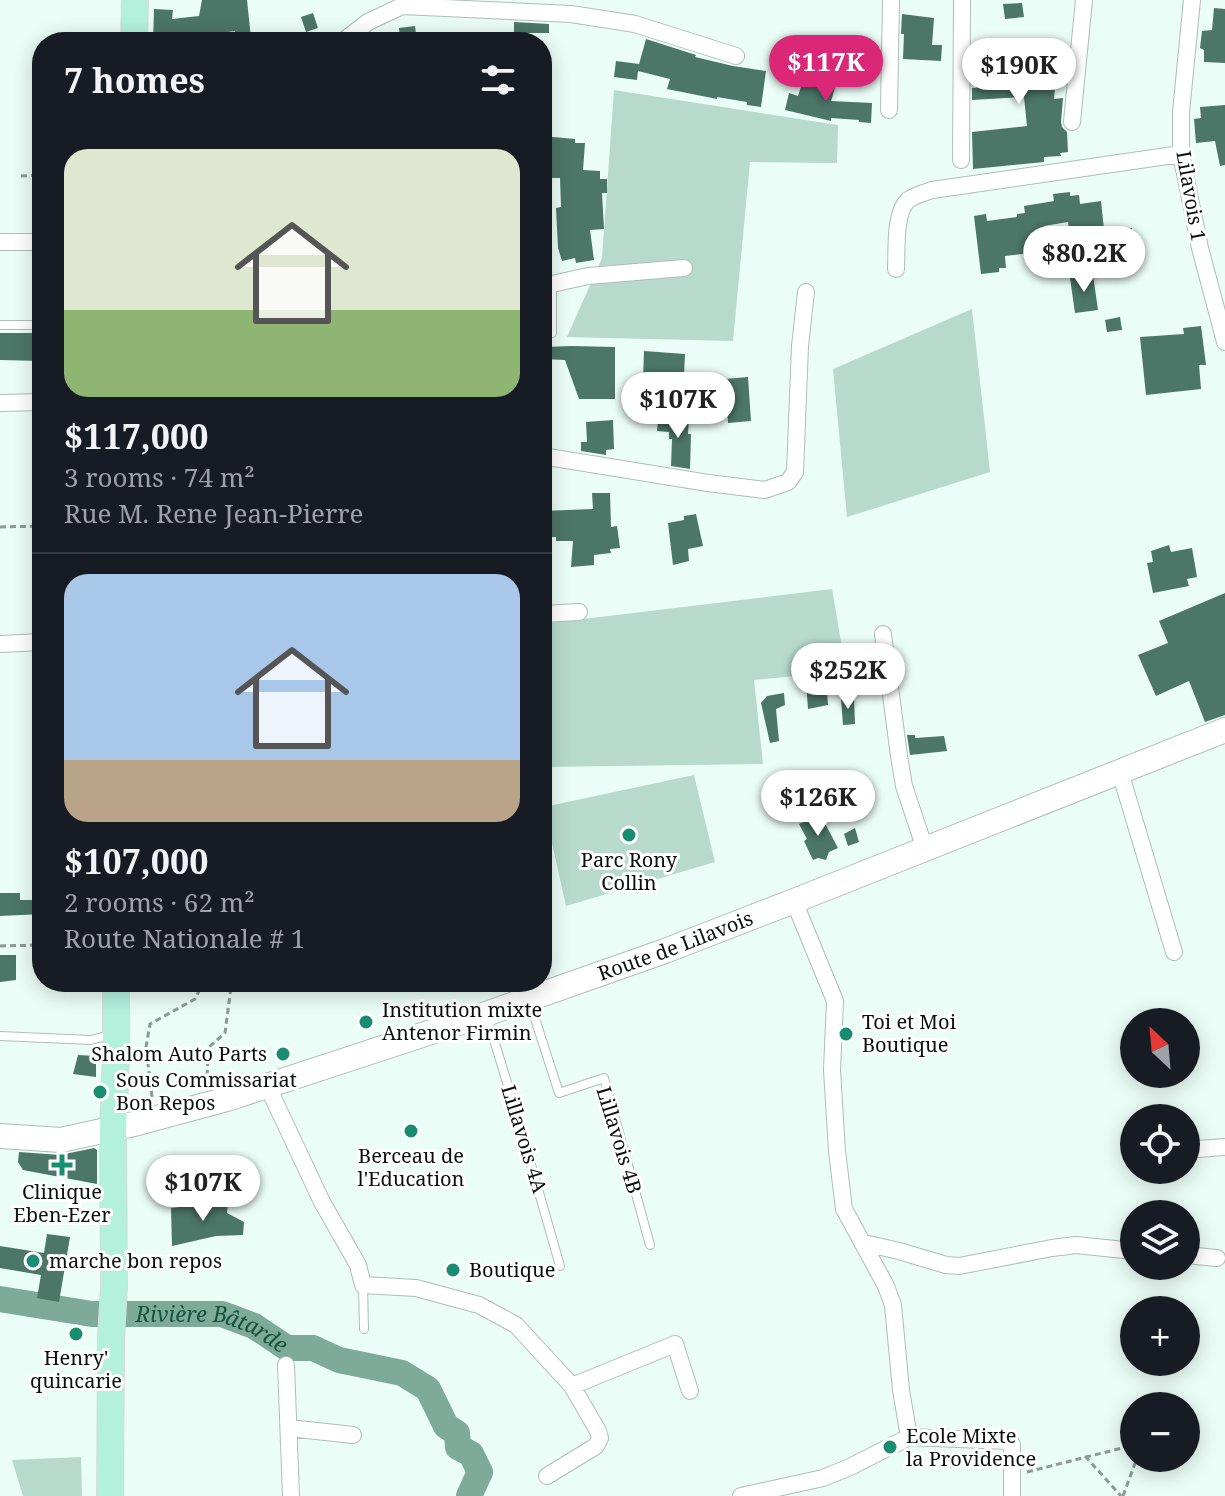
<!DOCTYPE html>
<meta charset="utf-8">
<style>
:root{--surface:#171b24;--page:#20242c;--text:#f1f3f6;--muted:#9ea1a6;--line:#363941;--accent:#db2777}
body{margin:0;font-family:"Noto Serif",serif;background:var(--page);color:var(--text);height:100vh;display:flex;flex-direction:column;font-size:30px;white-space:nowrap}
*{box-sizing:border-box;margin:0}
p{font-size:26px;color:var(--muted)}
.icon{flex:none;width:44px;height:44px;fill:none;stroke:currentColor;stroke-width:2;stroke-linecap:round;stroke-linejoin:round}
.map{position:relative;flex:1;overflow:hidden}
.drawer{position:absolute;left:32px;top:32px;width:520px;height:960px;display:flex;flex-direction:column;background:var(--surface);border-radius:32px;box-shadow:0 4px 20px #0003}
.drawer>*{flex:none}
.needle{width:52px;rotate:334deg}
.tools{position:absolute;left:1120px;top:1008px;display:grid;gap:16px}
.tools a{display:grid;place-items:center;width:80px;height:80px;border-radius:50%;background:var(--surface);box-shadow:0 4px 20px #0003;font-size:40px}
.price{position:absolute;translate:-50% -68px;padding:0 18px;border-radius:28px;background:#fff;color:#222;font-size:26px;line-height:52px;filter:drop-shadow(0 2px 4px #0008)}
.price::after{content:'';position:absolute;left:50%;top:48px;width:24px;height:18px;margin-left:-12px;background:inherit;clip-path:polygon(0 0,100% 0,50% 100%)}
.price.current{background:var(--accent);color:#fff}
ul{padding:0;list-style:none}
li{display:grid;align-content:center;gap:16px;height:424px;padding:0 32px}
li+li{border-top:2px solid var(--line)}
li span{display:grid;place-items:center;height:248px;border-radius:24px;color:#555}
li>.icon{margin-inline-start:auto}
span .icon{width:144px;height:144px;fill:#fffc;stroke-width:1}
li b{font-size:34px}
h2{display:flex;justify-content:space-between;align-items:center;height:96px;padding:0 32px;font-size:34px}
.map>svg:first-child{display:block}
</style>
<div class="map">
<svg width="1225" height="1496" viewBox="0 0 1225 1496">
<rect width="100%" height="100%" fill="#eafdf6"/>
<path fill="#b8dacd" d="M614,90l224,35 -1,38 -87,-1 -17,179 -166,-4 35,-79z
M972,309l18,163 -143,45 -14,-148z
M832,589l14,82 -92,9 9,84 -221,3v-143z
M694,775l21,87 -149,44 -22,-99z
M81,1457l1,39h-59l-11,-36z"/>
<g fill="none" stroke-linecap="round" stroke-linejoin="round">
<path stroke="#7eaa9a" stroke-width="26" id="s1" d="M0,1299l92,15h130l32,12 33,22h26l26,12 63,13 26,16 18,37 11,7 1,14 13,7 9,18 -11,24"/>
</g>
<path fill="#4c7668" d="M202,0h45l4,38 -15,1 -1,-8 -28,4v7h-54l1,-33 19,1 -1,9 27,-3z
M1022,3l2,14 -19,2 -2,-15z
M1214,8l11,1v54l-21,-1v-12l-4,-2 2,-17 10,-1z
M313,13l5,15 -12,4 -5,-15z
M902,14l32,4 -2,27h10l-1,16 -38,-2 1,-25h-3z
M514,22l35,2v9h-35z
M415,26l2,16h-17l-1,-14z
M646,39l50,16 -1,2 38,9 33,5 -5,36 -14,-2v-3l-30,-5v2l-50,-10 3,-10 -32,-8 -1,9 -23,-3 2,-16 23,3 -1,4z
M1019,44v5l39,4 -4,46 9,-1 -2,24 1,5 5,5 1,20 -8,1 1,3 -17,1v5l-71,7 -1,-37 55,-6 -3,-29 -52,3v-12h4l-3,-40z
M804,77l32,8 -5,16 41,2 -1,20 -12,-1v-2l-28,-2v3l-46,-11 4,-17 9,3z
M1225,105v60l-5,1 -5,-25 -19,2 -2,-24 7,-1 -1,-11z
M542,136l33,3v4h10l-2,27 17,1v8h7v14h-5l2,36 -14,1 4,30 -18,3 -1,-5 -13,3 -4,-13 -2,-40 5,-1 -1,-29h-9l1,-23h-10z
M1070,192v4l9,-1 1,9 21,-3 4,38 -11,1v-3l-24,3 -2,-18 -24,4 4,25 -43,5 1,12h-7v4l-18,2 -7,-58 12,-2 1,7 30,-4v-3l8,-1 -1,-7 30,-5 -1,-7z
M1132,228l2,14 -12,1 -1,-14z
M1093,275l5,35 -23,3 -5,-35z
M1120,317l2,13 -15,2 -2,-12z
M1201,326l5,39h-7l2,24 -55,6 -6,-58 44,-3 -1,-6z
M0,333h42v28l-42,-1z
M572,346l43,1v52h-36l-14,-39 -22,-1 1,-12z
M644,351l41,3 -2,44h-24v-16l-16,-1z
M748,377l3,44 -23,2 -3,-44z
M689,417l-1,17h3l-1,35 -19,-3 1,-27h-3v-7l-12,-1 1,-12z
M613,420l1,29 -8,1v5l-25,-4v-9h6l-1,-20z
M592,493h18l1,34 6,-1 3,22 -10,1 1,4 -17,2v10l-23,2 2,-26h-17v-4h-5l-1,-10h-8v-16l51,-2z
M696,514l7,32 -15,3 1,12 -16,4 -5,-42 16,-3v-4z
M1169,545l2,7 21,-4 5,29 -10,2 2,7 -36,7 -6,-30 6,-1 -2,-11z
M1225,593v122l-20,7 -16,-41 -33,15 -18,-41 30,-12 -9,-22z
M826,678l2,27 -20,4 -2,-27z
M784,693l1,12 -9,4 3,32 -9,2 -9,-40 6,-7z
M854,697l1,27 -12,1 -2,-26z
M907,735h8v3l29,-2 3,15 -37,4z
M820,814l18,34 -9,4 -3,8 -8,-2 -5,2 -9,-19 3,-2 -8,-15z
M855,828l4,14 -11,4 -4,-12z
M0,893h20v7h22v14l-42,2z
M0,955h16v25l-16,2z
M78,1055l18,1v21l-23,-3z
M94,1148l3,2v34l-74,-14 -5,-8 1,-10 41,3z
M228,1202l-1,11 17,9 -1,13 -27,1 -44,10 -1,-38z
M47,1234l23,3 -11,65 -22,-4 4,-23 -41,-7v-22l44,7z"/>
<g fill="none" stroke-linecap="round" stroke-linejoin="round">
<g stroke="#adbeb7" stroke-width="10">
<path id="lane" d="M0,325h42
M552,333v-49
M529,1000l30,93 45,-15 46,167
M487,1017l29,95 44,154
M0,1036l91,4 19,-5
M363,1286l1,43"/>
</g>
<g stroke="#adbeb7" stroke-width="18">
<path id="street" d="M1192,0l-11,112v42l19,94 25,94
M342,42l26,-20 34,-16 169,8 64,10 101,32
M889,110l2,-110
M1072,122l12,-122
M961,160l1,-160
M0,242h42
M896,269c1,-18 -2,-56 12,-69 7,-5 16,-7 24,-10l249,-36
M542,284h10l36,-8 96,-8
M0,403l42,-1
M542,456l166,27 57,7 23,-8 7,-10 5,-126 6,-54
M542,614l37,-2
M883,634l16,122 5,30 21,63
M0,644l42,-2
M1120,772l54,180
M794,901l41,100 -3,69 5,81 7,58 42,77 7,19 8,85 8,47 100,4 3,4v51
M267,1085l55,117 36,63 5,20 53,3 63,17 37,20 56,61 103,-42 15,47
M1198,1149l27,-2
M864,1243l35,8 47,14 13,1 93,-18 24,-3 58,6
M1186,1255l31,3
M286,1365l5,131
M289,1428l64,7
M547,1476l49,-30 4,-8 -2,-7 -26,-45
M741,1496l82,-18 27,-11 59,-30"/>
</g>
<g stroke="#adbeb7" stroke-width="26">
<g id="secondary">
<path id="s2" d="M0,1136l61,4 77,-17 89,-24 259,-85 179,-63 129,-50 431,-171"/>
</g>
</g>
<g stroke="#d8d9d8" stroke-width="28">
<path id="primary" d="M134,42l1,-42
M110,1496l1,-158 3,-51 -1,-159 3,-73v-73"/>
</g>
<path stroke="#8c9994" stroke-width="3" stroke-dasharray="6 4" stroke-linecap="butt" d="M21,176l21,-1
M0,527l42,-1
M0,946l42,-1
M207,1086l1,-38 17,-15 6,-46 -1,-5
M152,1097l-6,-50 4,-23 45,-25 8,-16 3,-1
M1085,1456l36,40
M1027,1472l107,-27
M1123,1496l14,-38"/>
<use href="#lane" stroke="#fff" stroke-width="8"/>
<use href="#street" stroke="#fff" stroke-width="16"/>
<use href="#secondary" stroke="#fff" stroke-width="24"/>
<use href="#primary" stroke="#b3f1dd" stroke-width="26"/>
</g>
<g fill="#178e71" stroke="#fff" stroke-width="3">
<circle cx="629" cy="835" r="8"/>
<circle cx="366" cy="1022" r="8"/>
<circle cx="846" cy="1034" r="8"/>
<circle cx="283" cy="1054" r="8"/>
<circle cx="100" cy="1092" r="8"/>
<circle cx="411" cy="1131" r="8"/>
<path d="M58 1153h8v8h8v8h-8v8h-8v-8h-8v-8h8z"/>
<circle cx="33" cy="1261" r="8"/>
<circle cx="453" cy="1270" r="8"/>
<circle cx="76" cy="1334" r="8"/>
<circle cx="890" cy="1447" r="8"/>
</g>
<g text-anchor="middle" stroke-width="6" stroke-linejoin="round" paint-order="stroke">
<g font-size="20" fill="#0a100e" stroke="#fff">
<text transform="translate(1191 196) rotate(80)" y="7">Lilavois 1</text>
<text dy="7" stroke="none"><textPath href="#s2" startOffset="706">Route de Lilavois</textPath></text>
<text transform="translate(524 1139) rotate(73)" y="7">Lillavois 4A</text>
<text transform="translate(619 1140) rotate(73)" y="7">Lillavois 4B</text>
</g>
<g font-size="20" fill="#0a100e" stroke="#fff" text-anchor="start">
<text x="629" y="867" text-anchor="middle">Parc Rony<tspan x="629" dy="23">Collin</tspan></text>
<text x="382" y="1017">Institution mixte<tspan x="382" dy="23">Antenor Firmin</tspan></text>
<text x="862" y="1029">Toi et Moi<tspan x="862" dy="23">Boutique</tspan></text>
<text x="267" y="1061" text-anchor="end">Shalom Auto Parts</text>
<text x="116" y="1087">Sous Commissariat<tspan x="116" dy="23">Bon Repos</tspan></text>
<text x="411" y="1163" text-anchor="middle">Berceau de<tspan x="411" dy="23">l'Education</tspan></text>
<text x="62" y="1199" text-anchor="middle">Clinique<tspan x="62" dy="23">Eben-Ezer</tspan></text>
<text x="49" y="1268">marche bon repos</text>
<text x="469" y="1277">Boutique</text>
<text x="76" y="1365" text-anchor="middle">Henry'<tspan x="76" dy="23">quincarie</tspan></text>
<text x="906" y="1443">Ecole Mixte<tspan x="906" dy="23">la Providence</tspan></text>
</g>
<g font-size="22" font-style="italic" fill="#175241" stroke="#fff">
<text dy="8" stroke="none"><textPath href="#s1" startOffset="216">Rivière Bâtarde</textPath></text>
</g>
</g>
</svg>
<div class="tools">
<a><svg class="needle" viewBox="-14 -14 28 28"><path d="M0-13l5 13h-10z" fill="#e53935"/><path d="M0 13l5-13h-10z" fill="#9ea1a6"/></svg></a>
<a><svg class="icon" aria-label="locate" viewBox="0 0 24 24"><circle cx="12" cy="12" r="6"/><path d="M12 2v4M12 18v4M2 12h4M18 12h4"/></svg></a>
<a><svg class="icon" aria-label="layers" viewBox="0 0 24 24"><path d="M12 4l9 5-9 5-9-5zM3 14l9 5 9-5"/></svg></a>
<a>+</a>
<a>−</a>
</div>
<b class="price current" style="left:826px;top:103px">$117K</b>
<b class="price" style="left:1019px;top:106px">$190K</b>
<b class="price" style="left:1084px;top:294px">$80.2K</b>
<b class="price" style="left:678px;top:440px">$107K</b>
<b class="price" style="left:848px;top:711px">$252K</b>
<b class="price" style="left:818px;top:838px">$126K</b>
<b class="price" style="left:203px;top:1223px">$107K</b>
<section class="drawer">
<h2>7 homes<svg class="icon" aria-label="filters" viewBox="0 0 24 24"><path d="M4 7h16M4 17h16"/><circle cx="9" cy="7" r="2"/><circle cx="15" cy="17" r="2"/></svg></h2>
<ul>
<li><span style="background:linear-gradient(#dfe7d0 65%,#8fb573 0)"><svg class="icon" aria-label="home" viewBox="0 0 24 24"><path d="M3 11l9-7 9 7M6 9v11h12V9"/></svg></span><div><b>$117,000</b><p>3 rooms · 74 m²</p><p>Rue M. Rene Jean-Pierre</p></div></li>
<li><span style="background:linear-gradient(#a9c7e8 75%,#b9a48a 0)"><svg class="icon" aria-label="home" viewBox="0 0 24 24"><path d="M3 11l9-7 9 7M6 9v11h12V9"/></svg></span><div><b>$107,000</b><p>2 rooms · 62 m²</p><p>Route Nationale # 1</p></div></li>
</ul>
</section>
</div>
